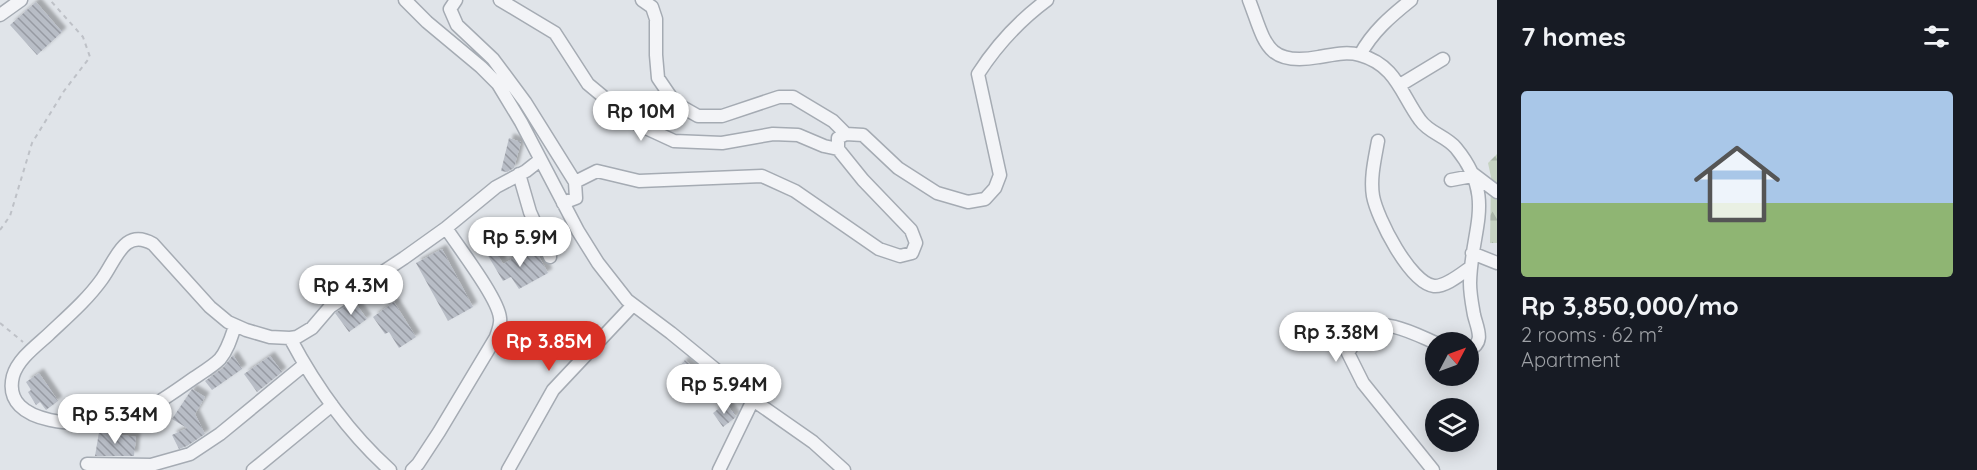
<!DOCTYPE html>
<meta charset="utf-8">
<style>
:root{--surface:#171b24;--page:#20242c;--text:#f1f3f6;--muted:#9ea1a6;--accent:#d93025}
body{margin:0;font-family:Quicksand,sans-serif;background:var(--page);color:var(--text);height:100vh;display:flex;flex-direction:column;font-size:22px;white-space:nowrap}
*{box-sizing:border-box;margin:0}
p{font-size:20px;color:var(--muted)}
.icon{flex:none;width:33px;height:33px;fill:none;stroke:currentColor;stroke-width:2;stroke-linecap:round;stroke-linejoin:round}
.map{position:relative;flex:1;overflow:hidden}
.details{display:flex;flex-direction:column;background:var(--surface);width:480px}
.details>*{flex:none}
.needle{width:39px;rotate:49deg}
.controls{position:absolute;left:1425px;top:332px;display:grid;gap:12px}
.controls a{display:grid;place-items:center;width:54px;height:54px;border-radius:50%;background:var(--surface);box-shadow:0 3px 15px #0003;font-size:30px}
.price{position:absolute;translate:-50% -51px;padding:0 14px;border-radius:21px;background:#fff;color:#222;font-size:20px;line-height:39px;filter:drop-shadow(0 2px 3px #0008)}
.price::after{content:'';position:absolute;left:50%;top:36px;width:18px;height:14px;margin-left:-9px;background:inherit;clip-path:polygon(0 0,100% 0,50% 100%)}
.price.active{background:var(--accent);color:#fff}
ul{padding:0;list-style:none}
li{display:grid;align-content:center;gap:12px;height:318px;padding:0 24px}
li span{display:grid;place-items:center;height:186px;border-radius:6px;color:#555}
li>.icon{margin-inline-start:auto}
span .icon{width:108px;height:108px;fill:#fffc;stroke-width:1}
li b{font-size:26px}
h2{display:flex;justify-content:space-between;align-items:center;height:72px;padding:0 24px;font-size:26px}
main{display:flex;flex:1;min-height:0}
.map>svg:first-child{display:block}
</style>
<main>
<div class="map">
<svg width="1497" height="470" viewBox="0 0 1497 470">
<defs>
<pattern id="forest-firs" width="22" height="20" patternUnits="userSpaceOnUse" patternTransform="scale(1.5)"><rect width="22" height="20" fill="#c6d3c2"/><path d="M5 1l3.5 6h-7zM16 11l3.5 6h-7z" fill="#aab6a8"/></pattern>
<pattern id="building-back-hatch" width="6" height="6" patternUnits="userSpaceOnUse" patternTransform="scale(1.5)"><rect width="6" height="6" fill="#b8bdc6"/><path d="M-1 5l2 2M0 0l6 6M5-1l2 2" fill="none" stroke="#969aa2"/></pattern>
<filter id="shadow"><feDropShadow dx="4.5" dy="-4.5" stdDeviation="1.5" flood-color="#0004"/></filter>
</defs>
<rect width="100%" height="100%" fill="#e0e4e9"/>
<path fill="url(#forest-firs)" d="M1497,154v89h-7l1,-66 -3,-14z"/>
<path fill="url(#building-back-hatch)" filter="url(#shadow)" d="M36,2l26,30 -25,23 -27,-30z
M509,138l12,4 -7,26 -7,4 -6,-1z
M534,247l14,26 -29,16 -8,-12 -8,4 -16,-27 8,-4 8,14z
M442,249l31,58 -25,14 -32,-58z
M354,301l13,18 -18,13 -14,-19z
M394,302l22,35 -17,11 -10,-16 -4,2 -12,-17z
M233,355l9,14 -30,21 -7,-9 18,-13z
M270,356l12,16 -25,20 -13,-18z
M685,360l25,22 -7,9 -26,-22z
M39,373l19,28 -12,9 -6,-8 -4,3 -8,-13 3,-2 -5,-8z
M192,389l13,8 -10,17 10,20 -18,12 -8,3 -7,-14 15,-7 -15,-9z
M726,403l10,14 -13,10 -10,-14z
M99,432l37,5 -2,19h-39z"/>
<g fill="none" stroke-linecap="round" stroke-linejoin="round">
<g stroke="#a5abb3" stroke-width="15">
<path id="minor" d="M405,0l22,22 54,45 17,17 23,38 57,109 20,32 29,37 44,33 82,67 60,42 31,28
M456,0l-6,9 7,16 36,34 32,43 50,80 1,16 -13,5
M500,0l55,33 33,51 47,39 39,18 48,2 51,-9 25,1 26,11 14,3
M642,0l10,7 4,12v36l2,23 17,25 23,13h24l57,-19h14l40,24 13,13
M1249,0c16,41 16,67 70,57 13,-2 27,-6 41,-2 36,10 41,39 60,65 9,13 26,16 36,28 41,50 15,80 14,135 0,11 2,21 4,32 3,13 12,28 -6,35
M0,15l21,-15
M1360,55c12,-23 31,-39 51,-55
M1400,85l43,-26
M1378,141c-3,17 -8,37 -5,55 4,22 37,87 61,90 12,1 28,-13 37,-19
M1472,173l25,19
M519,174l11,38 20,45
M1451,180l21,-4
M575,182l22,-11 42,10 123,-5 33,15 84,58 21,7 12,-3 4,-10 -5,-13 -48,-50 -25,-31v-11l8,-4 17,1 35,33 39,25 31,9 17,-3 10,-11 5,-13 -22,-101c18,-28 42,-54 69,-74
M1472,253l25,10
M235,326c-4,12 -7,23 -15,33 -7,7 -17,13 -26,19 -23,16 -46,34 -75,41 -30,8 -119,9 -106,-43 5,-17 23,-30 35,-41 19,-18 39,-35 54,-56 14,-19 22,-52 51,-35l57,63 18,15 18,8 24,7 20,1 7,-1 15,-9 18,-21 74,-49 42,-30 50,-41 30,-16 14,-11
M290,338c26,49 59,95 100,132
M87,464l64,1 39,-11 30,-20 84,-69
M253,470l79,-65
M412,470l6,-6 21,-32 57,-95c2,-6 5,-12 4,-19 -2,-20 -41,-70 -54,-90
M508,470l45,-80 79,-84
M719,470l34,-70
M1433,470l-70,-87 -15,-30c5,-7 9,-18 16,-23 18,-14 53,5 72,13"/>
</g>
<path stroke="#bec1c7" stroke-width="2" stroke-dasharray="4.5 4.5" stroke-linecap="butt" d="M0,230l10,-14 22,-73 32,-52 26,-34 -7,-20 -33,-37
M0,323l23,19"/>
<use href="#minor" stroke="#f3f4f7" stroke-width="12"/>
</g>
</svg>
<div class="controls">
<a><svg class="needle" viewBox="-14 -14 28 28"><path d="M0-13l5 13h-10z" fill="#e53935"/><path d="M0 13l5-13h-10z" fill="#9ea1a6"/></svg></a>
<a><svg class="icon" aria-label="layers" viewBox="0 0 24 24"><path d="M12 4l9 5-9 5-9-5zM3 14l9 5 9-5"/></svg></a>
</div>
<b class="price" style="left:641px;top:142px">Rp 10M</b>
<b class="price" style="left:520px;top:268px">Rp 5.9M</b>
<b class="price" style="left:351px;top:316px">Rp 4.3M</b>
<b class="price" style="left:1336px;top:363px">Rp 3.38M</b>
<b class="price active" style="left:549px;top:372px">Rp 3.85M</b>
<b class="price" style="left:724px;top:415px">Rp 5.94M</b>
<b class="price" style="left:115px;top:445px">Rp 5.34M</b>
</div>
<section class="details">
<h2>7 homes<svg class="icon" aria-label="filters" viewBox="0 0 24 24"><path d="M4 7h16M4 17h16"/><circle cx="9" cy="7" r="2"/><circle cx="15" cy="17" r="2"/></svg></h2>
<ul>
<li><span style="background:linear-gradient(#a9c7e8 60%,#8fb573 0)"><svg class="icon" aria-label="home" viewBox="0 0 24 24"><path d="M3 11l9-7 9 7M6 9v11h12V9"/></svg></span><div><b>Rp 3,850,000/mo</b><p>2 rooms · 62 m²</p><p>Apartment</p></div></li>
</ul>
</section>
</main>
